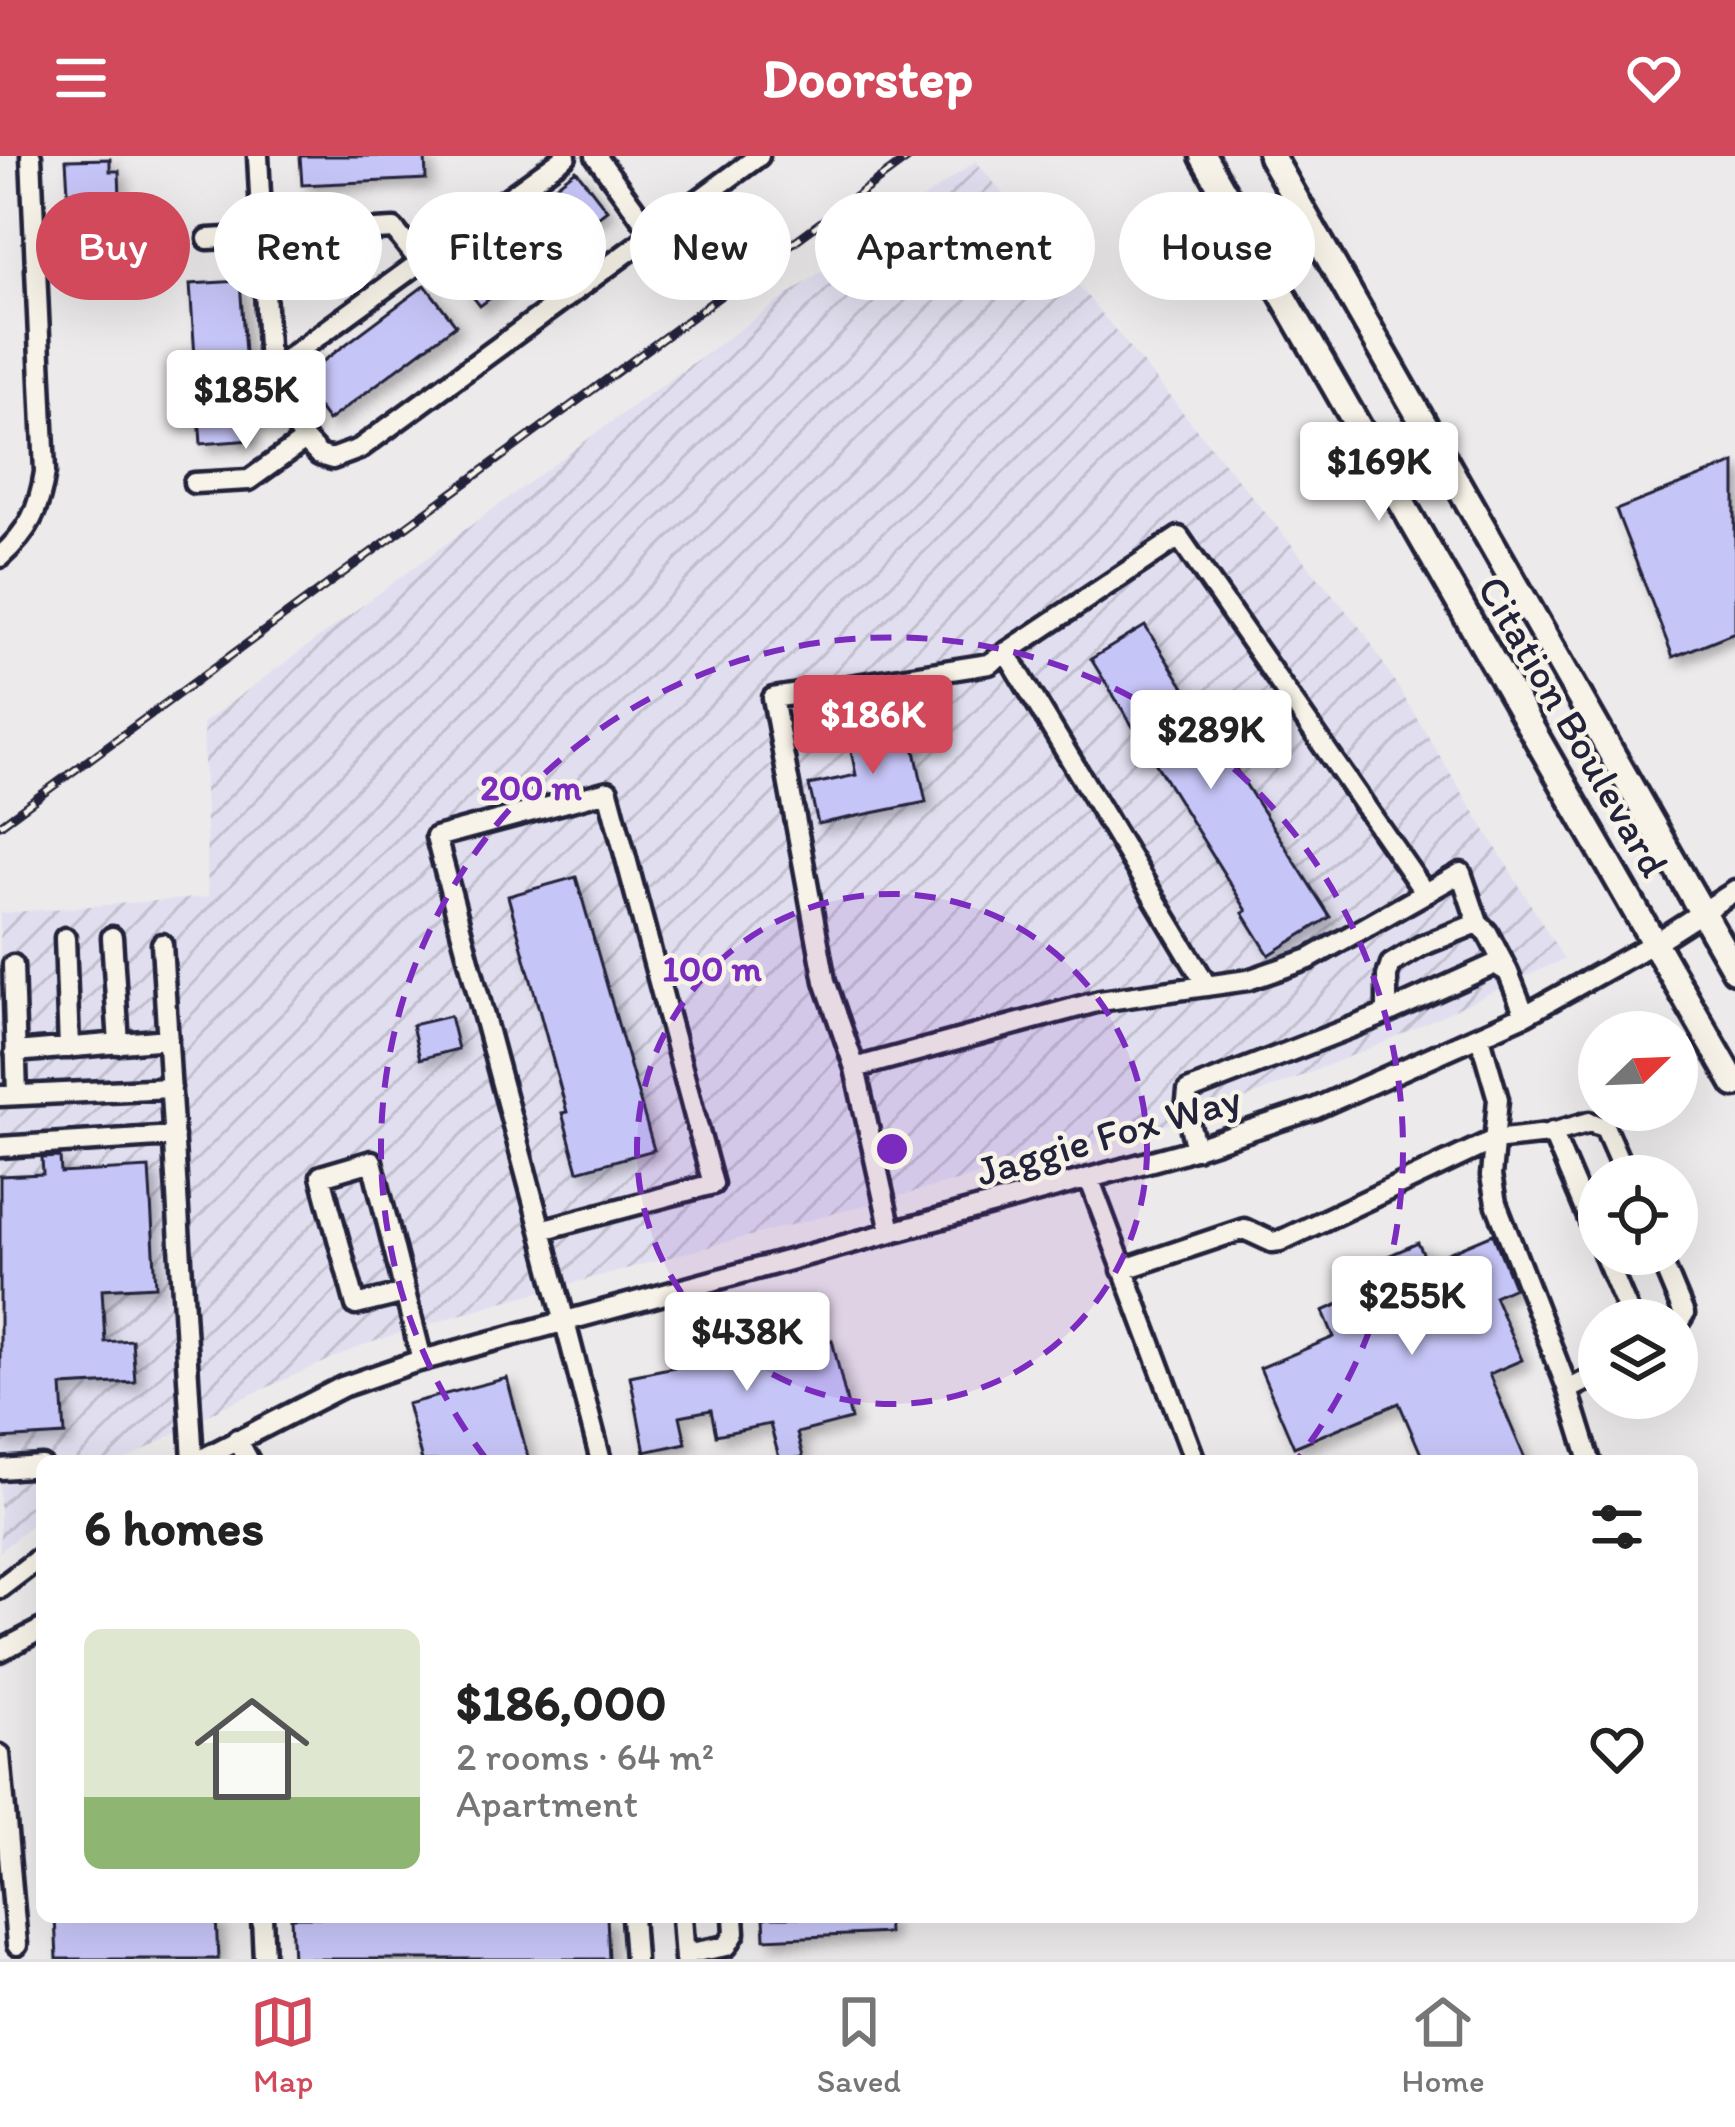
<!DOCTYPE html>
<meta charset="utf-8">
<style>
:root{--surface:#fff;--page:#f2f2f2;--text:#222;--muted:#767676;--line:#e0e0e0;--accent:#d1495b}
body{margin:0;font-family:Itim,sans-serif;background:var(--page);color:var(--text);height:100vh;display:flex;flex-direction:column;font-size:45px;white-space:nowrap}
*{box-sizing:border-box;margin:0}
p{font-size:39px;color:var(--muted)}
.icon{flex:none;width:66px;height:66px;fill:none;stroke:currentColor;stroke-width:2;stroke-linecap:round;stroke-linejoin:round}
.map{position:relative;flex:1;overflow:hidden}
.details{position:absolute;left:36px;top:1299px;width:1662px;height:468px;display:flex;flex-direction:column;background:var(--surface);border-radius:18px;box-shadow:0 12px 48px #0002}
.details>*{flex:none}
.top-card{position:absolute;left:36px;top:36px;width:1665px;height:108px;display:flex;gap:24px}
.needle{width:78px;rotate:67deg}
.controls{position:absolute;left:1578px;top:855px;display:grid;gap:24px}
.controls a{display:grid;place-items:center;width:120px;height:120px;border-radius:50%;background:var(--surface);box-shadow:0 12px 48px #0002;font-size:60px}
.price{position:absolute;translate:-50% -102px;padding:0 27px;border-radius:12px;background:#fff;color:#222;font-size:39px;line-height:78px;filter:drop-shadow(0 3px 6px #0008)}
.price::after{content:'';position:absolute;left:50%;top:72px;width:36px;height:27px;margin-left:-18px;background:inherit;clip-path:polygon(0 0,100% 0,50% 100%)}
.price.on{background:var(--accent);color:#fff}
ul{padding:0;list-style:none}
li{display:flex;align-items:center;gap:36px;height:300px;padding:0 48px}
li+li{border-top:3px solid var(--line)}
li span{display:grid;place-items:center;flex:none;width:336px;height:240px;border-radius:18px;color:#555}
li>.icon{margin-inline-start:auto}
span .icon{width:144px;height:144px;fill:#fffc;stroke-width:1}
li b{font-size:51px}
h2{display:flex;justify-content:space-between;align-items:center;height:144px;padding:0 48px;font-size:51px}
.tag{padding:0 42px;border-radius:54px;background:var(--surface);box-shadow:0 12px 48px #0002;font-size:42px;line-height:108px}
.tag.on{background:var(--accent);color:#fff}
header{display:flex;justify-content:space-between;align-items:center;height:156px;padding:0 48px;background:var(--accent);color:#fff;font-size:54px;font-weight:700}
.tabs{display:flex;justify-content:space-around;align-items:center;height:168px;border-top:3px solid var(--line);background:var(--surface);font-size:33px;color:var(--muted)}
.tabs a{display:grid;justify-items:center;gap:6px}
.tabs .on{color:var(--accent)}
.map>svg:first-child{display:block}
</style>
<header><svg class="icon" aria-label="menu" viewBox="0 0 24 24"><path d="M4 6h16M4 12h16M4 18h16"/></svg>Doorstep<svg class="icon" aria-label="heart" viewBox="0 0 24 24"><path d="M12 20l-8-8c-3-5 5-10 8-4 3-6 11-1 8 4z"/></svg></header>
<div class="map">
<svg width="1735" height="1803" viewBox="0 0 1735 1803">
<defs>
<pattern id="industrial-furrows" width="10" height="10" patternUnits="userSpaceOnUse" patternTransform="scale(3)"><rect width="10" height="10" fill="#e1dfef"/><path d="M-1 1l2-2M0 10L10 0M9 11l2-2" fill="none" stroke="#c1bfce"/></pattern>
<filter id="shadow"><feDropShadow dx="7" dy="7" stdDeviation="6" flood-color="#0004"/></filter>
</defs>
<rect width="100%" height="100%" fill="#edeaeb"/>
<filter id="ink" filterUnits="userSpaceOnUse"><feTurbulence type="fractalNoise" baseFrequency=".00833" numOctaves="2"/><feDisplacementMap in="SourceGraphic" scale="24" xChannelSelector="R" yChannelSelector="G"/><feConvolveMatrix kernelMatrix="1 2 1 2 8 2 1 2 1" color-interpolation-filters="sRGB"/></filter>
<g filter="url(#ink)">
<path fill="url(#industrial-furrows)" d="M976,5l390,474 198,324 -186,86 -170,69 -714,190 -131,41 -138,61 -101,55h-82v54l-42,37v-639l208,-16 -5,-174 442,-326z"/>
<path fill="#c6c5f7" stroke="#22223b" stroke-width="3" filter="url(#shadow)" d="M300,0h125l1,23 -124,6z
M110,3v12h9l3,82 -50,2 -6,-95z
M576,14l31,40 -127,96 -31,-40z
M240,125l11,159 -50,4 -11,-160z
M425,129l31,40 -128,96 -30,-41z
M1735,307v169l-62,25 -57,-147z
M1145,470l185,291 -61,38 -26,-42 4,-2 -156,-252z
M909,567l17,79 -108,22 -9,-39 47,-10 -8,-39z
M576,721l78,273 -76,21 -16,-58 5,-1 -59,-216z
M450,860l8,33 -38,10 -8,-34z
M60,1001l1,16 88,-5 7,118 -54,3 3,53 27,-2 3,42 -73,4 3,49 -65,4v-263l43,-2 -1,-16z
M1493,1078l21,53 -20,9 28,64 -33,14 37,87h-102l-25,-58 -105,44 -34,-79 74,-31 -11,-26 60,-26 -9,-23 44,-19 9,19z
M818,1172l5,15 9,-3 19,79 -54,14 6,24 -23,4 -10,-37 -54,11 -5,-25 -31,6 6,27 -41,9 -15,-76 108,-22 2,11 25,-8 -2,-14z
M507,1222l22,83h-107l-15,-57z
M55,1761h161l2,42h-161z
M291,1761h316l2,42h-316z
M764,1761h123l1,16 -123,6z"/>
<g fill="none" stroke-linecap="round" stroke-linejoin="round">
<g stroke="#22223b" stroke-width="27">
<path id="minor" d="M258,0l12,230 35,54 14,15 13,4 27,-10 400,-293
M596,0l57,78
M208,83l186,-10 26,33
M269,216l297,-216
M194,327l55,-3 56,-40
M0,401c29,-26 39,-47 45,-85l-14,-316
M1006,496l201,334
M608,635l105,393 -172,46 -105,-393z
M112,781l7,107
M65,782l4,110
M162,788l31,517
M13,809l4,130
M1387,857v-37l4,-12 30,-18 57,-23 9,9 21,40
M1480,881l18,62 -7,77 5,27 72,187 22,71
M15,896l153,-13
M855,912l-30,-87 -52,-283 216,-34 190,-127 246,356
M0,940l171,-8
M1552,976l47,111
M0,991l174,-11
M1196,993l-10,-39 2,-19 190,-74 117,-53 13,8 17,43
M1089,1022l106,283
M541,1074l60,231
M891,1075l-36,-163 245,-67 148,-21 61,-21 152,-86 17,50
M1604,1098l28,66
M1659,1098l25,60 -7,11
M1122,1114l122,-41 28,13 8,-1 214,-101 54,-6 42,-12 15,6 21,48
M405,1137l-49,12 -35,-129 51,-15 50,199
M1568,1234l31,-16
M237,1283l12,22
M198,1305l144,-74 70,-24 769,-210 133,-44 211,-94 129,-72 81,-52
M0,1313l42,-3
M0,1432l42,-32
M0,1495l42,-22
M0,1599l17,190
M262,1761l2,42
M632,1761l3,42
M682,1761l3,42
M685,1798l42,-8 8,-13 -1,-16"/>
</g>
<g stroke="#22223b" stroke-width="33">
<path id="major" d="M1203,0l532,928
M1271,0l464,814"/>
</g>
<use href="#minor" stroke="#f7f3e8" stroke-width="18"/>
<use href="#major" stroke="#f7f3e8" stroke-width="24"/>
<g stroke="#22223b" stroke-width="9">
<path id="rail" d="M0,669l911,-669"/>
</g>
<use href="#rail" stroke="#f7f3e8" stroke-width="4.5" stroke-dasharray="14" stroke-linecap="butt"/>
</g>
</g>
<circle cx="892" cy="993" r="255" fill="#7b2cbf" fill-opacity=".12"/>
<g fill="none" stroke="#7b2cbf" stroke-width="6" stroke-dasharray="21 15">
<circle cx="892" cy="993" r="255"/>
<path d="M487 1304A511 511 0 1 1 1297 1304"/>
</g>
<g text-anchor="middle" stroke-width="9" stroke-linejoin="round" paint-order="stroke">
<g font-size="42" fill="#22223b" stroke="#f7f3e8">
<text transform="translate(1574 570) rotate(60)" y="15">Citation Boulevard</text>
<text transform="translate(1108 978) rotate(-16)" y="15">Jaggie Fox Way</text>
</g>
</g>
<circle cx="892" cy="993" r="18" fill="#7b2cbf" stroke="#f7f3e8" stroke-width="6"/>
<g font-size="36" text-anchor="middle" font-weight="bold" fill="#7b2cbf" stroke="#f7f3e8" stroke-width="9" stroke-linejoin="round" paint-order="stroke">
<text x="531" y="644">200 m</text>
<text x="712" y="825">100 m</text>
</g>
</svg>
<div class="controls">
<a><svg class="needle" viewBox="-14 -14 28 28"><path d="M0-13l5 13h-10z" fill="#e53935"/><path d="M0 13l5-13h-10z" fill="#767676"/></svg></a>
<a><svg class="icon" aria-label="locate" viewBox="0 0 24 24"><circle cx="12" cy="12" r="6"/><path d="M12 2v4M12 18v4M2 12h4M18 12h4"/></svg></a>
<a><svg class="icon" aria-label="layers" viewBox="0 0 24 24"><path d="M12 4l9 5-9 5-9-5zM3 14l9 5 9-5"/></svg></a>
</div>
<b class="price" style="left:246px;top:296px">$185K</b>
<b class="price" style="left:1379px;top:368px">$169K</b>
<b class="price on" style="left:873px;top:621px">$186K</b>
<b class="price" style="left:1211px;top:636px">$289K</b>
<b class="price" style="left:1412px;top:1202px">$255K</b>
<b class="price" style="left:747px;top:1238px">$438K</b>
<div class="top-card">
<a class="tag on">Buy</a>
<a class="tag">Rent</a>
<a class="tag">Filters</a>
<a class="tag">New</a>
<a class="tag">Apartment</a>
<a class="tag">House</a>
</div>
<section class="details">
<h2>6 homes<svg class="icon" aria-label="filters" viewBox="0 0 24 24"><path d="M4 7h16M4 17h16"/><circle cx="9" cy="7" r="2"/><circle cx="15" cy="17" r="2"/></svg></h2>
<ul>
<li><span style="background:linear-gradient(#dfe7d0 70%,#8fb573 0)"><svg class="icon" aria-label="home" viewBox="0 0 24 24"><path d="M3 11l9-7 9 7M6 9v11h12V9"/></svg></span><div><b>$186,000</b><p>2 rooms · 64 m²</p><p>Apartment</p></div><svg class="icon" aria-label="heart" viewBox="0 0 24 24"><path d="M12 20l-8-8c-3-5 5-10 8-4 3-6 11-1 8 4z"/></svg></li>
</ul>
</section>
</div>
<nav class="tabs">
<a class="on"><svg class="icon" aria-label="map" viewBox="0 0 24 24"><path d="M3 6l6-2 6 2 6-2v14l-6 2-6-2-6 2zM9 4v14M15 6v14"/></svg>Map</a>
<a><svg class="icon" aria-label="saved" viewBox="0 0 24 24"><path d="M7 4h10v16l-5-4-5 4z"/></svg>Saved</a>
<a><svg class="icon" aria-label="home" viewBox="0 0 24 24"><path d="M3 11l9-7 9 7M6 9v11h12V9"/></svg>Home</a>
</nav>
